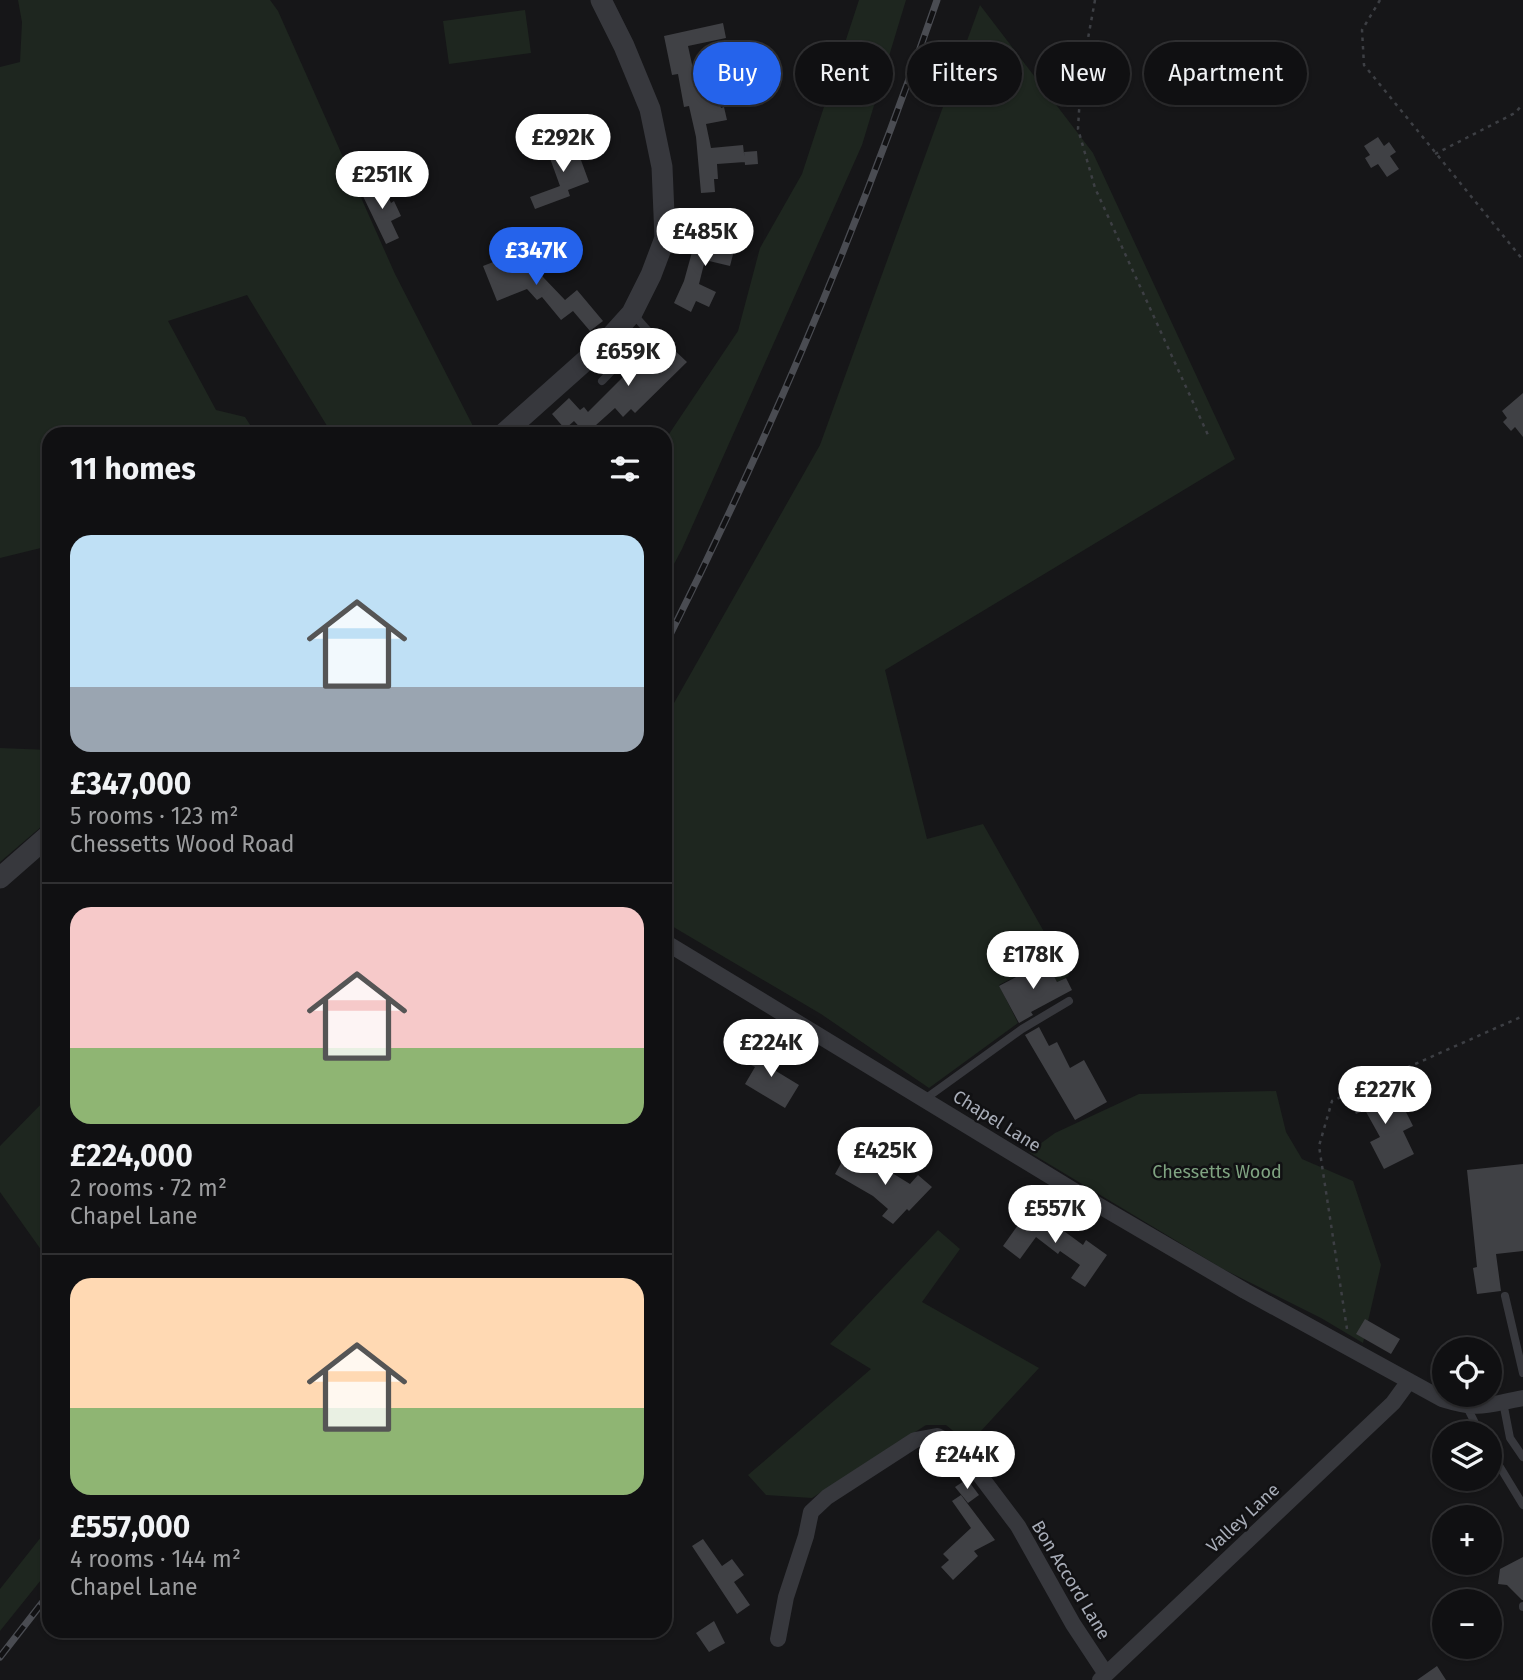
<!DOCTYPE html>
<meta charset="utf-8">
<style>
:root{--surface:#101012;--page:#1e1e20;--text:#f1f3f6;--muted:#9c9d9f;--line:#303032;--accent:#2563eb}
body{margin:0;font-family:"Fira Sans",sans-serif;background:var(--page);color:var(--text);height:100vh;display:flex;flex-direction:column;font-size:26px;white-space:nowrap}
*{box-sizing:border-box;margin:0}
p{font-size:23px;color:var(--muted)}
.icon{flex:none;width:38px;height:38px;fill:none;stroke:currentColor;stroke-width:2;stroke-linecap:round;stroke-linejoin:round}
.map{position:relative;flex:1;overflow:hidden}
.sheet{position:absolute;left:42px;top:427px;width:630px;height:1211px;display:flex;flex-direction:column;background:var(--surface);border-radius:21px;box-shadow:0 2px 5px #0004,0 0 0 2px var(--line)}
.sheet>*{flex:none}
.banner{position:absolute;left:693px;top:42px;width:665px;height:63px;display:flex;gap:14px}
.fabs{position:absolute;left:1432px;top:1337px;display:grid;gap:14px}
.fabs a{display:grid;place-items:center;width:70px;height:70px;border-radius:50%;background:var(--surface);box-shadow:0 2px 5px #0004,0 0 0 2px var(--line);font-size:35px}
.price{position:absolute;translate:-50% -60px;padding:0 16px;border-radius:24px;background:#fff;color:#222;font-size:23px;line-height:46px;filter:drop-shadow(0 2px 4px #0008)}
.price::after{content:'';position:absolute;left:50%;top:42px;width:21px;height:16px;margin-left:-10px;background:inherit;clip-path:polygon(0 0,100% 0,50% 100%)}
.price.on{background:var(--accent);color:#fff}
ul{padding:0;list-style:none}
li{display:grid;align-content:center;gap:14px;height:371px;padding:0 28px}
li+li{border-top:2px solid var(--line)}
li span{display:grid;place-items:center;height:217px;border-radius:21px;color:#555}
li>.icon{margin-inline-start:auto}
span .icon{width:126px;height:126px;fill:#fffc;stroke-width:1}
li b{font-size:30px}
h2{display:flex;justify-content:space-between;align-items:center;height:84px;padding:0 28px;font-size:30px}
.pill{padding:0 24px;border-radius:32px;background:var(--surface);box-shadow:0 2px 5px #0004,0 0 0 2px var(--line);font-size:24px;line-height:63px}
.pill.on{background:var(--accent);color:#fff}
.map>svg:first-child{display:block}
</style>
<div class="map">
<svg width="1523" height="1680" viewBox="0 0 1523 1680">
<rect width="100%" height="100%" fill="#161618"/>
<path fill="#1e261f" d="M18,0h252l8,11 117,263 79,154 -6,6h-136l-85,-139 -79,26 48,89 29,7 11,17h-207v112l-49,12v-491l20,-5 2,-40z
M859,0h47l-44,145 -180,404 -17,32v-141l73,-109 22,-83 42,-74z
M980,5l113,148 142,306 -350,211 42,169 56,-15 86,152 -12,6 -12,-21 -46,24 19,38 -89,65 -108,-74 -156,-92v-203l155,-274z
M525,10l6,43 -82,11 -6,-43z
M0,748l49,2v70l-49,42z
M1276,1091l10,41 16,27 51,22 28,84 -18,78 -42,-25 -98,-49 -194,-117 26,-19 84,-39z
M49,1096v165l-49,-69v-46z
M938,1230l22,19 -38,53 117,66 -70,76 -23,-19h-20l-114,73 -46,-3 -18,-20 123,-106 -41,-25z
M49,1527v43l-49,61v-42z"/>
<path fill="#404145" d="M723,23l3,15 -38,8 7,32 5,-1 1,3 13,-2 7,30 3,-1 3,13 -21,4 5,24 32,-3 2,17 -28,2 1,15h-4l1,13 -14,1 -5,-56 -7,-31 -5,1 -6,-33 -6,1 -8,-39z
M1378,137l6,9 5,-4 7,10 -6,4 9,13 -12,8 -9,-13 -7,4 -6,-10 5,-3 -6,-9z
M574,141l15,41 -21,8 2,6 -35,13 -5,-12 30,-11 -13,-36z
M757,151l1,13 -13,1 -1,-13z
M382,183l9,20 3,-2 7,15 -10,5 8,17 -13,6 -25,-52z
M726,225l11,14 -7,27 -25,-6 -6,24 17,8 -7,15 -13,-6 -5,11 -17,-9 10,-22 13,-47 25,6z
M532,247l11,30 22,23 12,-10 26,31 -13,10 -17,-20 -12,9 -19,-23 -5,3 -10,-11 -30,12 -14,-35z
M666,334l9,9 -4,4 16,15 -52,51 -4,-4 -8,8 -8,-9 -29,26 -12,-13 -9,8 -13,-15 17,-16 11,12 4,-3 4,5z
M1523,393v44l-8,-10 -4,4 -8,-9 4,-4 -5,-7z
M1046,961l11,21 9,-4 6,12 -41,22 2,3 -14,8 -20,-37z
M1039,1027l10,19 8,-4 13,26 14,-8 23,42 -32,18 -50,-85z
M763,1045l16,10 -8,13 28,17 -14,23 -40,-24 10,-17 -4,-2z
M1375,1084l12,22 7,-4 6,10 5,-2 8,16 -10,5 11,23 -30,15 -14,-27 10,-5 -15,-27 -9,4 -8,-16z
M844,1158l22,12 5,-10 39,24 8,-9 14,12 -23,24 -2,-2 -14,15 -11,-8 6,-7 -15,-13 -38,-22z
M1523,1164v87l-27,3 5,37 -24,3 -4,-26 4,-1 -10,-97z
M1031,1207l52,38 3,-5 21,15 -22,32 -14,-9 9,-13 -20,-14 -2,3 -22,-17 -16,22 -17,-13z
M1365,1319l35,20 -9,15 -35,-20z
M967,1479l12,16 -11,8 -13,-16z
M961,1495l34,45 -21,11 4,5 -25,24 -12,-13 8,-7 -6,-6 28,-26 -19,-27z
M703,1539l19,27 10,-7 12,16 -10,7 16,23 -13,9 -45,-68z
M1523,1557v43h-1l-15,-15 -9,-1 2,-15z
M714,1621l11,22 -16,9 -13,-19z
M1437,1666l9,14h-29z"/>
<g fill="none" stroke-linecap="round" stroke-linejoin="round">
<path stroke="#3d3f44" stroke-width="2.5" stroke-dasharray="3.5 5" stroke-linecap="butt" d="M1095,0l-14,77 -3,52 17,59 113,247
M1380,0l-18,30 2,35 159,195
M1435,154l80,-41 8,-9
M1347,1329l-28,-183 13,-45 191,-85"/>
<path stroke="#37383d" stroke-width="8" d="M602,381l47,-49 -15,-17
M925,1099l97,-70 47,-28
M1505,1296l18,77
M1503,1402l7,36 13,19
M1467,1407l13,26
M1489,1449l34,56
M1523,1607v-1"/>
<path stroke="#37383d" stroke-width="16" d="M665,942l421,256 159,93 197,108c39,12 43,6 81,-1
M778,1639l8,-42 20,-61 5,-24 16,-15 88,-57 22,-4 16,8 16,17 49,65 55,98 33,50
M1100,1680l293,-277 16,-22"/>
<path stroke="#37383d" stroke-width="21" d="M503,434l101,-90 28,-31 19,-38 14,-37 -3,-71 -12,-58 -26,-63 -23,-46
M0,878l49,-43"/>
<g stroke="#4a4c52" stroke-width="7">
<path id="rail" d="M665,645c105,-209 196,-424 272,-645
M0,1657l49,-63"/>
</g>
<use href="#rail" stroke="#111113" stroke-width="4.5" stroke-dasharray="13" stroke-linecap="butt"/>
</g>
<g text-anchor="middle" stroke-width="5" stroke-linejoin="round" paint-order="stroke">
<g font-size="18" fill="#a8adb8" stroke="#111113">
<text transform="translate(997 1121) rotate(32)" y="6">Chapel Lane</text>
<text transform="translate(1243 1518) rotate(-43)" y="6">Valley Lane</text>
<text transform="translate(1071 1580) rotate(59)" y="6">Bon Accord Lane</text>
</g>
<g font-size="18" fill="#7fa381" stroke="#111113">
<text x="1217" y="1178">Chessetts Wood</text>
</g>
</g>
</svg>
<div class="fabs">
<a><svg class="icon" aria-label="locate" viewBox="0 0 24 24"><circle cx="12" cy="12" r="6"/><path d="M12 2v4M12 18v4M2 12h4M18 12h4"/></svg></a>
<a><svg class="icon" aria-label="layers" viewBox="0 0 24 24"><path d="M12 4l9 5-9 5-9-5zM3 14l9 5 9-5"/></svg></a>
<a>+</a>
<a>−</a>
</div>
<b class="price" style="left:563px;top:174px">£292K</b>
<b class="price" style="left:382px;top:211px">£251K</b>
<b class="price" style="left:705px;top:268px">£485K</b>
<b class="price on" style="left:536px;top:287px">£347K</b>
<b class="price" style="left:628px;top:388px">£659K</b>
<b class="price" style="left:1033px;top:991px">£178K</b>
<b class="price" style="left:771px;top:1079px">£224K</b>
<b class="price" style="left:1385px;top:1126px">£227K</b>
<b class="price" style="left:885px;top:1187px">£425K</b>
<b class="price" style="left:1055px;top:1245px">£557K</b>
<b class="price" style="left:967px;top:1491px">£244K</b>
<div class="banner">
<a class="pill on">Buy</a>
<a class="pill">Rent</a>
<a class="pill">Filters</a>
<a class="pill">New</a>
<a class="pill">Apartment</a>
</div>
<section class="sheet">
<h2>11 homes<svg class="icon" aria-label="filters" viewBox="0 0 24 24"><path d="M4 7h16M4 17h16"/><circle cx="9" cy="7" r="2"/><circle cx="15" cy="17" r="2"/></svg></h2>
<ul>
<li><span style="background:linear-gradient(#bfe0f5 70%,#9aa5b1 0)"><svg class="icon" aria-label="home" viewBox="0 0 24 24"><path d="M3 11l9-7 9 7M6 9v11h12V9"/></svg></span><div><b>£347,000</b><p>5 rooms · 123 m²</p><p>Chessetts Wood Road</p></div></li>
<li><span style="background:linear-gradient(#f6c9c9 65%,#8fb573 0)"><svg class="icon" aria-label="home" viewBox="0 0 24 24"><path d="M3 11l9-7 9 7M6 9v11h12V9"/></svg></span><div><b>£224,000</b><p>2 rooms · 72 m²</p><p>Chapel Lane</p></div></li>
<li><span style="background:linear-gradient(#ffd9b3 60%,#8fb573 0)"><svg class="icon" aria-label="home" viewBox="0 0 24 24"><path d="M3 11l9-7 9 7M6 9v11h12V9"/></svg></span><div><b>£557,000</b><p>4 rooms · 144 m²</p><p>Chapel Lane</p></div></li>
</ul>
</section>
</div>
